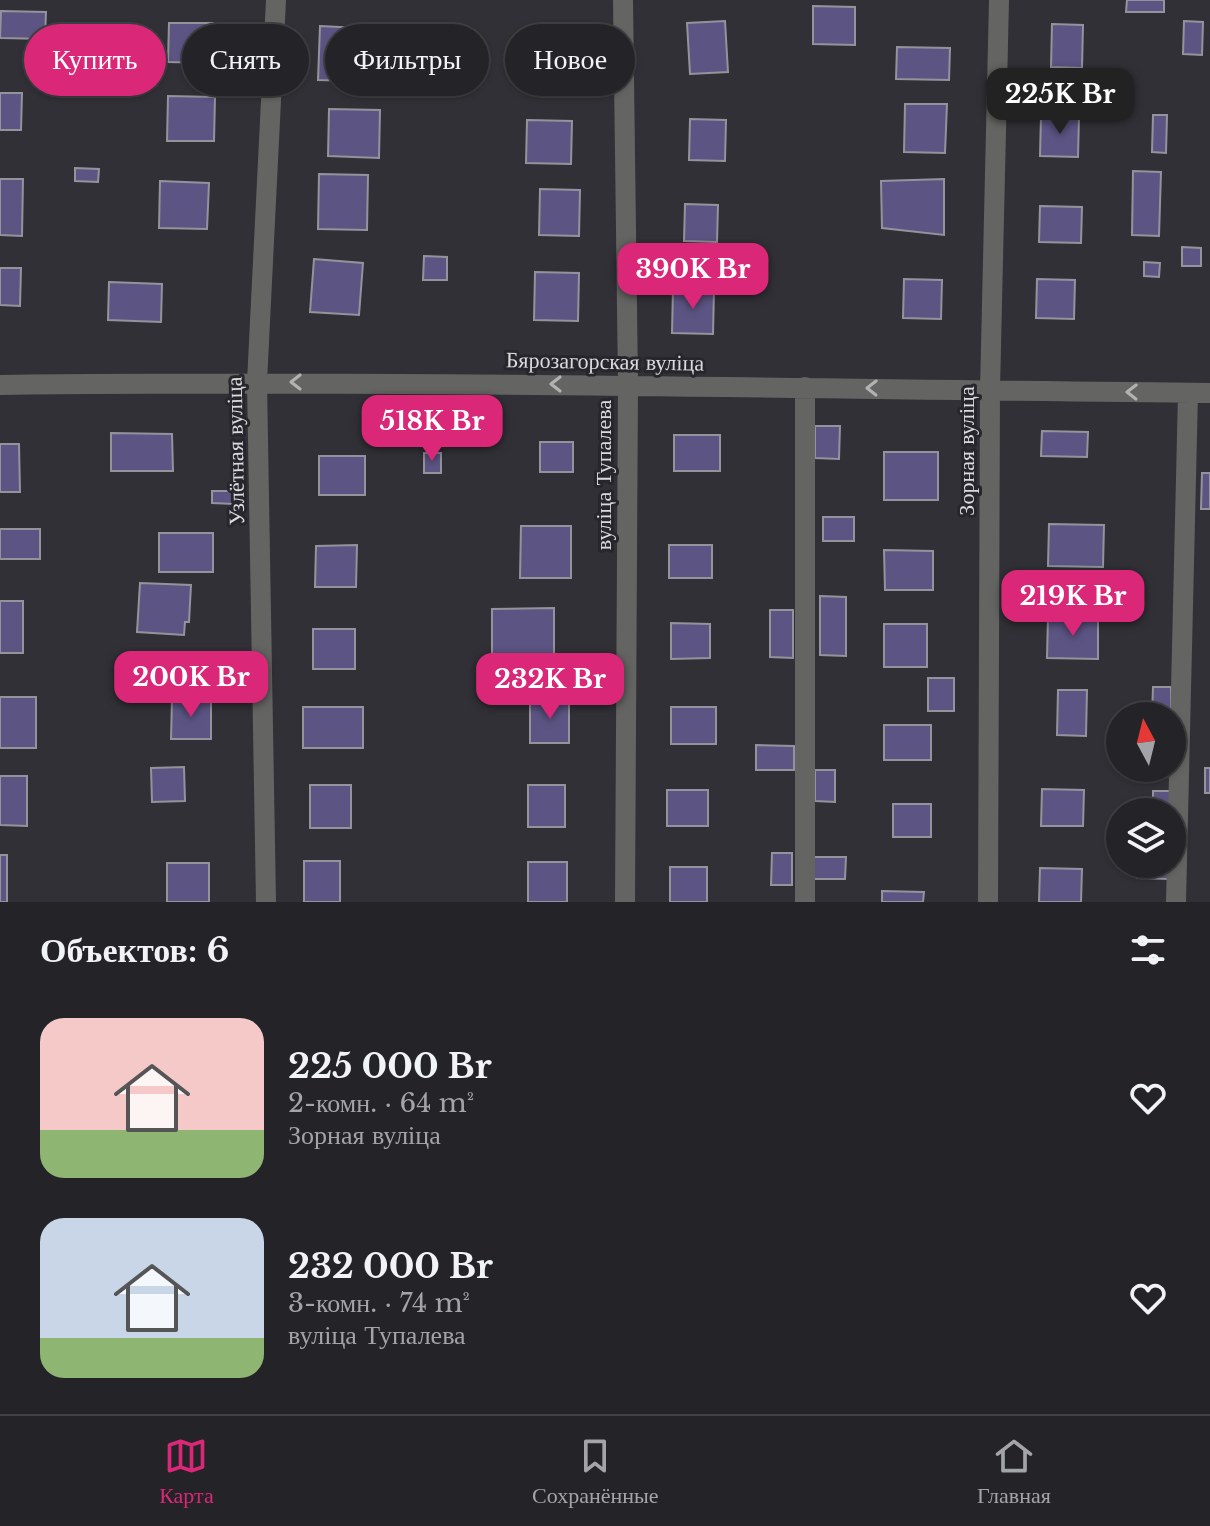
<!DOCTYPE html>
<html lang="ru">
<meta charset="utf-8">
<style>
:root{--surface:#242428;--page:#303034;--text:#f1f3f6;--muted:#a3a4a8;--line:#414145;--accent:#db2777}
body{margin:0;font-family:"Libre Baskerville",serif;background:var(--page);color:var(--text);height:100vh;display:flex;flex-direction:column;font-size:30px;white-space:nowrap}
*{box-sizing:border-box;margin:0}
p{font-size:26px;color:var(--muted)}
.icon{flex:none;width:44px;height:44px;fill:none;stroke:currentColor;stroke-width:2;stroke-linecap:round;stroke-linejoin:round}
.map{position:relative;height:902px;overflow:hidden}
.drawer{display:flex;flex-direction:column;background:var(--surface);flex:1}
.drawer>*{flex:none}
.banner{position:absolute;left:24px;top:24px;width:800px;height:72px;display:flex;gap:16px}
.needle{width:52px;rotate:353deg}
.fabs{position:absolute;left:1106px;top:702px;display:grid;gap:16px}
.fabs a{display:grid;place-items:center;width:80px;height:80px;border-radius:50%;background:var(--surface);box-shadow:0 2px 6px #0004,0 0 0 2px var(--line);font-size:40px}
.price{position:absolute;translate:-50% -68px;padding:0 18px;border-radius:16px;background:var(--accent);color:#fff;font-size:26px;line-height:52px;filter:drop-shadow(0 2px 4px #0008)}
.price::after{content:'';position:absolute;left:50%;top:48px;width:24px;height:18px;margin-left:-12px;background:inherit;clip-path:polygon(0 0,100% 0,50% 100%)}
.price.active{background:#222;color:#fff}
ul{padding:0;list-style:none}
li{display:flex;align-items:center;gap:24px;height:200px;padding:0 40px}
li span{display:grid;place-items:center;flex:none;width:224px;height:160px;border-radius:24px;color:#555}
li>.icon{margin-inline-start:auto}
span .icon{width:96px;height:96px;fill:#fffc;stroke-width:1}
li b{font-size:34px}
h2{display:flex;justify-content:space-between;align-items:center;height:96px;padding:0 40px;font-size:34px}
.pill{padding:0 28px;border-radius:36px;background:var(--surface);box-shadow:0 2px 6px #0004,0 0 0 2px var(--line);font-size:28px;line-height:72px}
.pill.active{background:var(--accent);color:#fff}
.menu{display:flex;justify-content:space-around;align-items:center;height:112px;border-top:2px solid var(--line);background:var(--surface);font-size:22px;color:var(--muted)}
.menu a{display:grid;justify-items:center;gap:4px}
.menu .active{color:var(--accent)}
.map>svg:first-child{display:block}
</style>
<div class="map">
<svg width="1210" height="902" viewBox="0 0 1210 902">
<rect width="100%" height="100%" fill="#303036"/>
<path fill="#5c5584" stroke="#94939b" stroke-width="2" d="M1127,0h37v12h-38z
M813,6l42,1v38l-42,-1z
M1,11l45,1 -1,27 -45,-1z
M725,21l3,51 -38,2 -3,-51z
M1184,21l19,1 -1,33 -19,-1z
M169,23h44l-1,40 -44,-1z
M1052,24l31,1 -1,43 -31,-1z
M320,26l39,2 -2,53 -39,-1z
M533,27l43,1 -1,37h-43z
M897,47l53,1 -1,32 -53,-1z
M75,77l32,1v19h-32z
M0,93h22l-1,37h-21z
M168,96l47,1 -1,44h-47z
M905,104h42l-2,49 -41,-1z
M329,109l51,1 -1,48 -51,-2z
M1153,115h14l-1,38 -14,-1z
M1041,116l38,1 -1,40 -38,-1z
M690,119l36,1 -1,41 -36,-1z
M527,120l45,1 -1,43 -45,-1z
M75,168l24,1 -1,13 -23,-1z
M1133,171l28,1 -2,64 -27,-1z
M319,174l49,1 -1,55 -49,-1z
M0,179h23l-1,57 -22,-1z
M944,179v56l-62,-7 -1,-47z
M160,181l49,2 -2,46 -48,-1z
M540,189l40,1 -1,46 -40,-1z
M685,204l33,1 -1,37 -33,-1z
M1040,206l42,1 -1,36 -42,-1z
M1182,247l19,1v18h-19z
M424,256l23,1v23h-24z
M314,259l49,4 -4,52 -49,-3z
M1144,262l16,1 -1,14 -15,-1z
M0,268h21l-1,38 -20,-1z
M535,272l44,1 -1,48 -44,-1z
M904,279l38,1 -1,39 -38,-1z
M1037,279l38,1 -1,39 -38,-1z
M109,282l53,2 -1,38 -53,-2z
M673,288l41,1 -1,45 -41,-1z
M815,426h25l-1,33 -24,-1z
M1042,431l46,1 -1,25 -46,-1z
M111,433l61,1 1,37h-62z
M674,435h46v36h-46z
M540,442h33v30h-33z
M0,444h19l1,48h-20z
M884,452h54v48h-54z
M424,453h17v20h-17z
M319,456h46v39h-46z
M1202,473h8v36h-9z
M212,491h22v13l-22,-1z
M823,517h31v24h-31z
M1049,524l55,1 -1,42 -55,-1z
M521,526h50v52h-51z
M0,529h40v30h-40z
M159,533h54v39h-54z
M357,545l-1,42h-41l1,-41z
M669,545h43v33h-43z
M884,550l49,1v39h-48z
M140,583l51,2 -2,37h-4l-1,13 -47,-3z
M820,596l26,1v59l-26,-1z
M0,601h23v52h-23z
M554,608v54h-62v-53z
M770,610h23v48l-23,-1z
M1048,616l50,1v42l-51,-1z
M671,623l39,1v34l-39,1z
M884,624h43v43h-43z
M313,629h42v40h-42z
M928,678h26v33h-26z
M1153,687h18v29h-19z
M1058,690h29l-1,46 -29,-1z
M0,697h36v51h-36z
M172,699h39v40h-40z
M530,699h39v44h-39z
M303,707h60v41h-60z
M671,707h45v37h-45z
M884,725h47v35h-47z
M756,745l38,1v24h-38z
M184,767l1,34 -33,1 -1,-34z
M1205,768h5v25h-5z
M815,770h20v32l-20,-1z
M0,776h27v50l-27,-1z
M310,785h41v43h-41z
M528,785h37v42h-37z
M1042,789l42,1 -1,36h-42z
M667,790h41v36h-41z
M1153,791h20l-1,21h-19z
M893,804h38v33h-38z
M772,853h20v32h-21z
M0,855h7v47h-7z
M813,857h33l-1,22h-32z
M304,861h36v41h-36z
M528,862h39v40h-39z
M167,863h42v39h-42z
M1138,864h31l-1,15 -31,-1z
M670,867h37v35h-37z
M1040,868l42,1 -1,33h-42z
M882,891l42,1 -1,10h-41z"/>
<g fill="none" stroke-linecap="round" stroke-linejoin="round">
<path stroke="#646562" stroke-width="20" d="M623,0l5,384 -3,518
M0,385c403,-5 807,4 1210,8
M805,387v515
M266,902l-9,-520 19,-382
M988,902l2,-512 9,-390
M1176,902l12,-509"/>
</g>
<defs><path id="oneway-chevron" d="M-2-3.5L2.5 0L-2 3.5" fill="none" stroke-width="1.6" stroke-linecap="round" stroke-linejoin="round" transform="scale(2)"/></defs>
<g stroke="#b1b2b3">
<use href="#oneway-chevron" transform="translate(296 382) rotate(-180)"/>
<use href="#oneway-chevron" transform="translate(556 384) rotate(-180)"/>
<use href="#oneway-chevron" transform="translate(872 388) rotate(-179)"/>
<use href="#oneway-chevron" transform="translate(1132 392) rotate(-179)"/>
</g>
<g text-anchor="middle" stroke-width="6" stroke-linejoin="round" paint-order="stroke">
<g font-size="22" fill="#dbdbdf" stroke="#26262c">
<text transform="translate(605 361) rotate(1)" y="8">Бярозагорская вуліца</text>
<text transform="translate(235 451) rotate(-91)" y="8">Узлётная вуліца</text>
<text transform="translate(966 451) rotate(-90)" y="8">Зорная вуліца</text>
<text transform="translate(603 475) rotate(-90)" y="8">вуліца Тупалева</text>
</g>
</g>
</svg>
<div class="fabs">
<a><svg class="needle" viewBox="-14 -14 28 28"><path d="M0-13l5 13h-10z" fill="#e53935"/><path d="M0 13l5-13h-10z" fill="#a3a4a8"/></svg></a>
<a><svg class="icon" aria-label="layers" viewBox="0 0 24 24"><path d="M12 4l9 5-9 5-9-5zM3 14l9 5 9-5"/></svg></a>
</div>
<b class="price active" style="left:1060px;top:136px">225K Br</b>
<b class="price" style="left:693px;top:311px">390K Br</b>
<b class="price" style="left:432px;top:463px">518K Br</b>
<b class="price" style="left:1073px;top:638px">219K Br</b>
<b class="price" style="left:191px;top:719px">200K Br</b>
<b class="price" style="left:550px;top:721px">232K Br</b>
<div class="banner">
<a class="pill active">Купить</a>
<a class="pill">Снять</a>
<a class="pill">Фильтры</a>
<a class="pill">Новое</a>
</div>
</div>
<section class="drawer">
<h2>Объектов: 6<svg class="icon" aria-label="filters" viewBox="0 0 24 24"><path d="M4 7h16M4 17h16"/><circle cx="9" cy="7" r="2"/><circle cx="15" cy="17" r="2"/></svg></h2>
<ul>
<li><span style="background:linear-gradient(#f6c9c9 70%,#8fb573 0)"><svg class="icon" aria-label="home" viewBox="0 0 24 24"><path d="M3 11l9-7 9 7M6 9v11h12V9"/></svg></span><div><b>225 000 Br</b><p>2-комн. · 64 m²</p><p>Зорная вуліца</p></div><svg class="icon" aria-label="heart" viewBox="0 0 24 24"><path d="M12 20l-8-8c-3-5 5-10 8-4 3-6 11-1 8 4z"/></svg></li>
<li><span style="background:linear-gradient(#c9d6e8 75%,#8fb573 0)"><svg class="icon" aria-label="home" viewBox="0 0 24 24"><path d="M3 11l9-7 9 7M6 9v11h12V9"/></svg></span><div><b>232 000 Br</b><p>3-комн. · 74 m²</p><p>вуліца Тупалева</p></div><svg class="icon" aria-label="heart" viewBox="0 0 24 24"><path d="M12 20l-8-8c-3-5 5-10 8-4 3-6 11-1 8 4z"/></svg></li>
</ul>
</section>
<nav class="menu">
<a class="active"><svg class="icon" aria-label="map" viewBox="0 0 24 24"><path d="M3 6l6-2 6 2 6-2v14l-6 2-6-2-6 2zM9 4v14M15 6v14"/></svg>Карта</a>
<a><svg class="icon" aria-label="saved" viewBox="0 0 24 24"><path d="M7 4h10v16l-5-4-5 4z"/></svg>Сохранённые</a>
<a><svg class="icon" aria-label="home" viewBox="0 0 24 24"><path d="M3 11l9-7 9 7M6 9v11h12V9"/></svg>Главная</a>
</nav>
